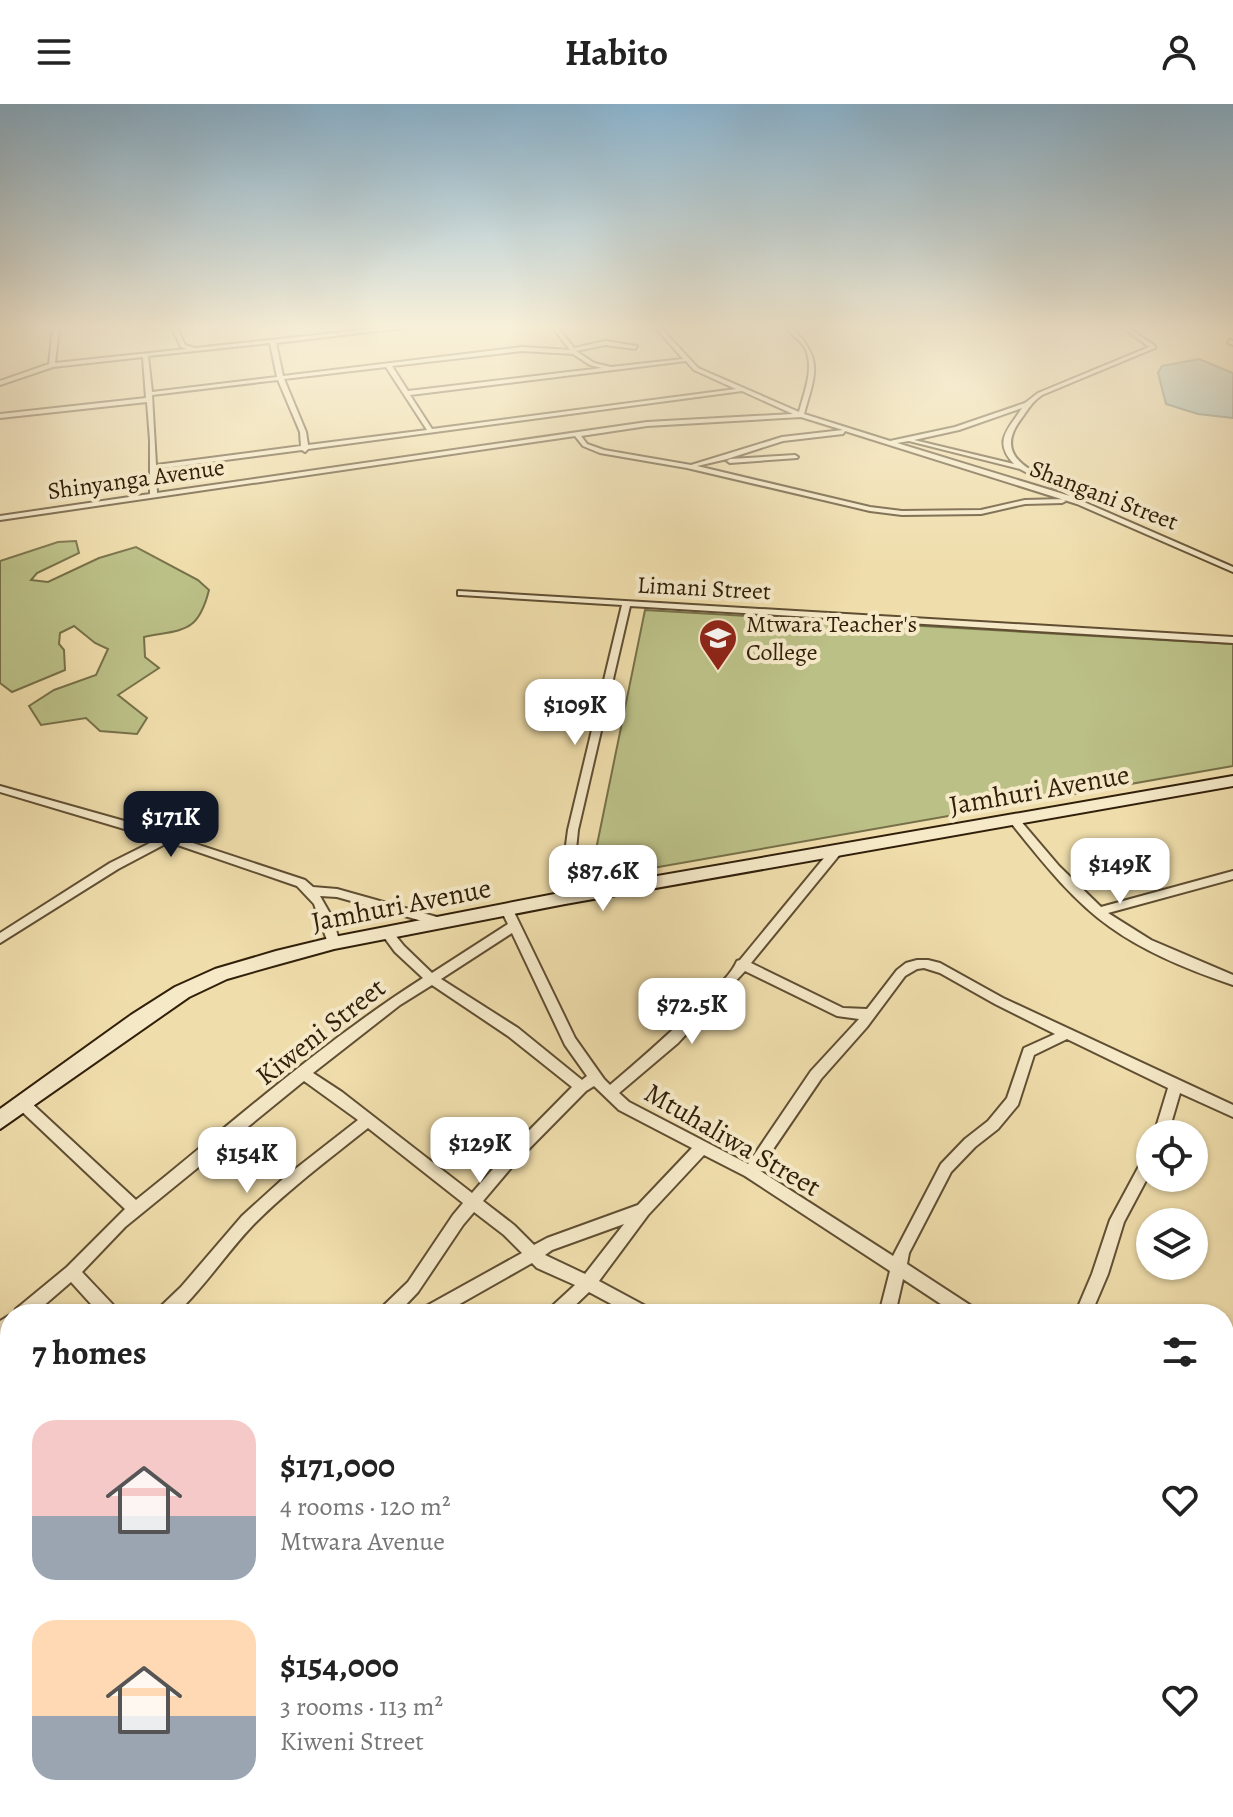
<!DOCTYPE html>
<meta charset="utf-8">
<style>
:root{--surface:#fff;--page:#f6f6f6;--text:#222;--muted:#767676;--accent:#111827}
body{margin:0;font-family:Alegreya,serif;background:var(--page);color:var(--text);height:100vh;display:flex;flex-direction:column;font-size:30px;white-space:nowrap}
*{box-sizing:border-box;margin:0}
p{font-size:26px;color:var(--muted)}
.icon{flex:none;width:44px;height:44px;fill:none;stroke:currentColor;stroke-width:2;stroke-linecap:round;stroke-linejoin:round}
.map{position:relative;flex:1;overflow:hidden}
.sheet{position:absolute;left:0px;top:1200px;width:1234px;height:514px;display:flex;flex-direction:column;background:var(--surface);border-radius:32px 32px 0 0;box-shadow:0 2px 6px #0004}
.sheet>*{flex:none}
.controls{position:absolute;left:1136px;top:1016px;display:grid;gap:16px}
.controls a{display:grid;place-items:center;width:72px;height:72px;border-radius:50%;background:var(--surface);box-shadow:0 2px 6px #0004;font-size:40px}
.price{position:absolute;translate:-50% -68px;padding:0 18px;border-radius:16px;background:#fff;color:#222;font-size:26px;line-height:52px;filter:drop-shadow(0 2px 4px #0008)}
.price::after{content:'';position:absolute;left:50%;top:48px;width:24px;height:18px;margin-left:-12px;background:inherit;clip-path:polygon(0 0,100% 0,50% 100%)}
.price.selected{background:var(--accent);color:#fff}
ul{padding:0;list-style:none}
li{display:flex;align-items:center;gap:24px;height:200px;padding:0 32px}
li span{display:grid;place-items:center;flex:none;width:224px;height:160px;border-radius:24px;color:#555}
li>.icon{margin-inline-start:auto}
span .icon{width:96px;height:96px;fill:#fffc;stroke-width:1}
li b{font-size:34px}
h2{display:flex;justify-content:space-between;align-items:center;height:96px;padding:0 32px;font-size:34px}
header{display:flex;justify-content:space-between;align-items:center;height:104px;padding:0 32px;background:var(--surface);font-size:36px;font-weight:700}
.map>svg:first-child{display:block}
</style>
<header><svg class="icon" aria-label="menu" viewBox="0 0 24 24"><path d="M4 6h16M4 12h16M4 18h16"/></svg>Habito<svg class="icon" aria-label="person" viewBox="0 0 24 24"><circle cx="12" cy="8" r="4"/><path d="M4 21q1-7 8-7t8 7"/></svg></header>
<div class="map">
<svg width="1233" height="1713" viewBox="0 0 1233 1713">
<rect width="100%" height="100%" fill="#efddab"/>
<filter id="stains"><feTurbulence type="fractalNoise" baseFrequency=".0025" numOctaves="4"/><feColorMatrix values="0 0 0 0 .2 0 0 0 0 .09 0 0 0 0 .02 0 0 0 .5 -.17"/></filter>
<radialGradient id="worn" r=".72"><stop offset=".6" stop-color="#630" stop-opacity="0"/><stop offset="1" stop-color="#630" stop-opacity=".3"/></radialGradient>
<path fill="#bbc087" stroke="#767048" stroke-width="2" d="M76,437l3,12 -42,20 -6,7 17,2 51,-24 37,-11 62,33 11,10c-11,44 -26,39 -65,47l1,20 14,11 -41,27 29,23 -10,16 -37,-3 -14,-13 -45,7 -12,-19 25,-16 42,-15 12,-26 -13,-6 -21,-17 -14,7 -1,11 5,6 1,20 -53,22 -12,-9v-122l58,-19z
M645,506l588,34v122l-643,113z"/>
<path fill="#9dbab3" stroke="#727c6f" stroke-width="2" d="M1199,255l34,14v45l-35,-4 -32,-10 -8,-31 4,-7z"/>
<g fill="none" stroke-linecap="round" stroke-linejoin="round">
<g stroke="#604e32" stroke-width="4">
<path id="street" d="M53,224h6l-4,35 132,-14 -6,-2 -9,-19h5l8,17 10,3 186,-20h21l-126,15 7,33 239,-29 48,3 -17,-22h5l16,20 31,-7 32,5 -2,3 -30,-4 -29,6 18,12 17,4 72,-8 -27,-31h5l37,40 101,44c5,-19 16,-45 6,-64 -5,-8 -13,-13 -18,-20h5c32,32 23,46 12,86l86,27 65,-14 70,-24 13,-10 111,-46 -26,-19h6l26,18v2l-113,47c-11,8 -13,13 -21,24 -34,45 27,56 57,76l-1,4 156,68v5l-156,-68 -232,-73 -2,3 -60,7 -56,18 -30,7 173,41 32,4 79,-1 44,-10 37,-1 4,2 -4,2 -37,1 -44,10 -79,1 -32,-4 -183,-43 -87,-15 -17,-7 -8,-10 -575,84v-4l150,-22v-54l-3,-38 -147,16v-4l146,-16 -3,-41 -90,10 -53,18v-4l49,-17zM270,239l7,34 -125,15 -4,-36zM522,247l51,3 17,11 12,3 -194,23 -16,-25zM686,257l8,9 42,19 -304,40 -22,-34zM386,263l41,63 -119,15 -2,-13 -22,-53zM278,276l22,52 1,14 -145,19 -4,-70zM742,287l51,23 -146,8 -490,71 -1,-24 146,-19 3,2 3,-3zM1022,304c-13,21 -30,33 -8,56l-100,-24 45,-10zM801,313l42,13 -61,7 -91,28 -87,-15 -17,-6 -6,-8 66,-10zM909,337l111,28 50,27 -173,-53z
M1230,236l3,1v4l-5,-2z
M795,351l3,2 -1,1 -67,5 -3,-2 3,-2z
M458,487l775,46v6l-603,-37 -52,224 -7,68 -6,4 -6,-4 9,-68 54,-225 -161,-10h-3z
M0,682l135,38 170,56 8,7 24,2 107,30 2,3 -6,4 -103,-29 -17,-1 12,21 8,26 -6,4 -6,-4 -14,-39 -17,-18 -128,-44 -51,27 -118,74v-10l110,-70 48,-24 -158,-47z
M1015,714l4,1 40,47 42,41 132,-36v8l-125,34 43,27 82,35v10c-42,-14 -87,-32 -123,-58 -39,-28 -69,-67 -99,-104l-1,-2z
M837,742l5,4 -1,3 -90,110 92,45 24,1 30,-39 9,-7 11,-3h11l12,3 63,35 230,107v12l-53,-24 -12,41h-14l14,-46 -101,-49 -33,16 -16,50 -20,24 -23,18 -24,25 -42,81 -2,11 69,45 2,5h-22l-53,-35 -8,35h-16l11,-43 -145,-95 -41,-21 -56,60 -49,66 52,28 2,5h-23l-41,-22 -23,22h-19l2,-5 26,-24 -38,-17 -5,-5 -90,51h-23l2,-5 101,-56 -18,-18 -30,-23 -11,13 -45,67 -21,22h-19l2,-5 28,-27 45,-67 10,-12 -95,-75c-39,31 -79,61 -114,96 -26,27 -46,58 -73,85l-5,5h-20l2,-5 23,-22 61,-71 43,-39 73,-57 -54,-39 -179,146 -43,45 35,37 2,5h-19l-29,-32 -37,32h-20l2,-5 51,-42 58,-58 -108,-102 -2,-4 2,-4 5,-2 5,2 109,101c94,-75 185,-157 287,-222l-28,-26 -14,-19 2,-3h8l13,16 28,27 76,-49 -7,-14 6,-4 6,4 62,128 29,41 6,6c33,-28 64,-55 94,-86 12,-11 27,-24 33,-38l3,-1 93,-113zM512,829l53,112 22,31 -5,4 -64,-52 -77,-49zM924,864l16,5 55,31 60,30 -31,14 -17,50 -19,23 -23,18 -24,25 -48,92 -134,-86 62,-91 46,-52 38,-51 12,-7zM745,867l92,45 22,3 -48,52 -63,93 -119,-62 -10,-9 59,-50zM432,881l76,51 64,51 -66,67 -34,39 -130,-101 -29,-19 87,-68zM594,982l25,24 73,38 -54,57 -91,33 -13,7 -20,-20 -31,-24 33,-39 70,-71zM624,1120l-39,50 -40,-19 7,-5z
M1150,1049v20l-26,49 -16,52 -17,40h-16l17,-40 18,-54 35,-65z
M10,1211v18l-10,6v-18z
M1224,1361l9,5v20l-9,-5z
M0,1462l10,7v23l-10,-7z
M1233,1552v29l-2,4 -7,3v-29l2,-4z
M174,1704h22l5,9h-23z
M595,1704h22l-4,9h-23z
M901,1704h20l-2,9h-22z
M1125,1704h23l-4,9h-24z"/>
</g>
<g stroke="#311f0a" stroke-width="4">
<path id="secondary" d="M1233,672v10l-668,118 -231,45 -58,16 -49,14 -38,18 -189,132v-20l131,-94 44,-28 40,-18 61,-18 58,-14 231,-45z"/>
</g>
<use href="#street" fill="#f5e9c8" fill-rule="evenodd"/>
<use href="#secondary" fill="#f5e9c8" fill-rule="evenodd"/>
</g>
<linearGradient id="sky" x2="0" y2="1"><stop stop-color="#8ab6d3"/><stop offset="0.48" stop-color="#f8f0d9"/><stop offset="1" stop-color="#f8f0d9" stop-opacity="0"/></linearGradient>
<rect width="1233" height="464" fill="url(#sky)"/>
<defs>
<g id="university-pin" transform="scale(2)"><path d="M0 17L-7.5 6A9.5 9.5 0 1 1 7.5 6Z" fill="#8f2418" stroke="#f5e9c8"/><path d="M0-5L7-2L0 1L-7-2ZM-4 1L0 2.5L4 1V4Q0 6-4 4Z" fill="#fff"/></g>
</defs>
<g fill-rule="evenodd">
<use href="#university-pin" x="718" y="534"/>
</g>
<g text-anchor="middle" stroke-width="8" stroke-linejoin="round" paint-order="stroke">
<g font-size="24" fill="#311f0a" stroke="#f5e9c8">
<text transform="translate(136 375) rotate(-8)" y="8">Shinyanga Avenue</text>
<text transform="translate(1104 391) rotate(21)" y="8">Shangani Street</text>
<text transform="translate(704 484) rotate(3)" y="8">Limani Street</text>
</g>
<g font-size="24" fill="#311f0a" stroke="#f5e9c8" text-anchor="start">
<text x="746" y="528">Mtwara Teacher's<tspan x="746" dy="28">College</tspan></text>
</g>
<g font-size="28" fill="#311f0a" stroke="#f5e9c8">
<text transform="translate(1039 685) rotate(-10)" y="10">Jamhuri Avenue</text>
<text transform="translate(401 800) rotate(-11)" y="10">Jamhuri Avenue</text>
<text transform="translate(320 927) rotate(-38)" y="10">Kiweni Street</text>
<text transform="translate(733 1035) rotate(30)" y="10">Mtuhaliwa Street</text>
</g>
</g>
<rect width="100%" height="100%" filter="url(#stains)"/>
<rect width="100%" height="100%" fill="url(#worn)"/>
</svg>
<div class="controls">
<a><svg class="icon" aria-label="locate" viewBox="0 0 24 24"><circle cx="12" cy="12" r="6"/><path d="M12 2v4M12 18v4M2 12h4M18 12h4"/></svg></a>
<a><svg class="icon" aria-label="layers" viewBox="0 0 24 24"><path d="M12 4l9 5-9 5-9-5zM3 14l9 5 9-5"/></svg></a>
</div>
<b class="price" style="left:575px;top:643px">$109K</b>
<b class="price selected" style="left:171px;top:755px">$171K</b>
<b class="price" style="left:1120px;top:802px">$149K</b>
<b class="price" style="left:603px;top:809px">$87.6K</b>
<b class="price" style="left:692px;top:942px">$72.5K</b>
<b class="price" style="left:480px;top:1081px">$129K</b>
<b class="price" style="left:247px;top:1091px">$154K</b>
<section class="sheet">
<h2>7 homes<svg class="icon" aria-label="filters" viewBox="0 0 24 24"><path d="M4 7h16M4 17h16"/><circle cx="9" cy="7" r="2"/><circle cx="15" cy="17" r="2"/></svg></h2>
<ul>
<li><span style="background:linear-gradient(#f6c9c9 60%,#9aa5b1 0)"><svg class="icon" aria-label="home" viewBox="0 0 24 24"><path d="M3 11l9-7 9 7M6 9v11h12V9"/></svg></span><div><b>$171,000</b><p>4 rooms · 120 m²</p><p>Mtwara Avenue</p></div><svg class="icon" aria-label="heart" viewBox="0 0 24 24"><path d="M12 20l-8-8c-3-5 5-10 8-4 3-6 11-1 8 4z"/></svg></li>
<li><span style="background:linear-gradient(#ffd9b3 60%,#9aa5b1 0)"><svg class="icon" aria-label="home" viewBox="0 0 24 24"><path d="M3 11l9-7 9 7M6 9v11h12V9"/></svg></span><div><b>$154,000</b><p>3 rooms · 113 m²</p><p>Kiweni Street</p></div><svg class="icon" aria-label="heart" viewBox="0 0 24 24"><path d="M12 20l-8-8c-3-5 5-10 8-4 3-6 11-1 8 4z"/></svg></li>
</ul>
</section>
</div>
